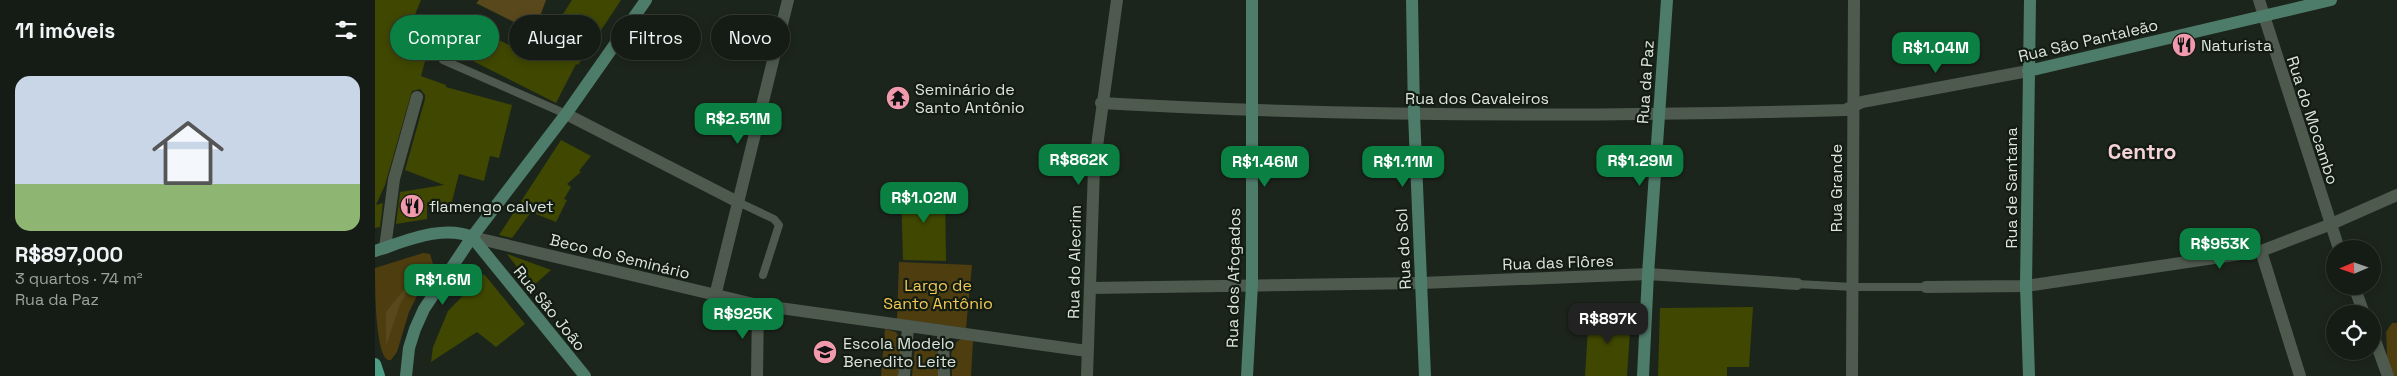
<!DOCTYPE html>
<html lang="pt">
<meta charset="utf-8">
<style>
:root{--surface:#151c15;--page:#222922;--text:#f1f3f6;--muted:#9da1a0;--line:#343a34;--accent:#0b8043}
body{margin:0;font-family:"Space Grotesk",sans-serif;background:var(--page);color:var(--text);height:100vh;display:flex;flex-direction:column;font-size:19px;white-space:nowrap}
*{box-sizing:border-box;margin:0}
p{font-size:16px;color:var(--muted)}
.icon{flex:none;width:28px;height:28px;fill:none;stroke:currentColor;stroke-width:2;stroke-linecap:round;stroke-linejoin:round}
.map{position:relative;flex:1;overflow:hidden}
.details{display:flex;flex-direction:column;background:var(--surface);width:375px}
.details>*{flex:none}
.top-card{position:absolute;left:15px;top:15px;width:475px;height:45px;display:flex;gap:10px}
.needle{width:32px;rotate:268deg}
.controls{position:absolute;left:1951px;top:240px;display:grid;gap:10px}
.controls a{display:grid;place-items:center;width:55px;height:55px;border-radius:50%;background:var(--surface);box-shadow:0 2px 8px #0003,0 0 0 1px var(--line);font-size:25px}
.price{position:absolute;translate:-50% -42px;padding:0 11px;border-radius:10px;background:var(--accent);color:#fff;font-size:16px;line-height:32px;filter:drop-shadow(0 1px 2px #0008)}
.price::after{content:'';position:absolute;left:50%;top:30px;width:15px;height:11px;margin-left:-8px;background:inherit;clip-path:polygon(0 0,100% 0,50% 100%)}
.price.active{background:#222;color:#fff}
ul{padding:0;list-style:none}
li{display:grid;align-content:center;gap:10px;height:265px;padding:0 15px}
li+li{border-top:1px solid var(--line)}
li span{display:grid;place-items:center;height:155px;border-radius:15px;color:#555}
li>.icon{margin-inline-start:auto}
span .icon{width:90px;height:90px;fill:#fffc;stroke-width:1}
li b{font-size:21px}
h2{display:flex;justify-content:space-between;align-items:center;height:60px;padding:0 15px;font-size:21px}
.pill{padding:0 18px;border-radius:22px;background:var(--surface);box-shadow:0 2px 8px #0003,0 0 0 1px var(--line);font-size:18px;line-height:45px}
.pill.active{background:var(--accent);color:#fff}
main{display:flex;flex:1;min-height:0}
.map>svg:first-child{display:block}
</style>
<main>
<section class="details">
<h2>11 imóveis<svg class="icon" aria-label="filters" viewBox="0 0 24 24"><path d="M4 7h16M4 17h16"/><circle cx="9" cy="7" r="2"/><circle cx="15" cy="17" r="2"/></svg></h2>
<ul>
<li><span style="background:linear-gradient(#c9d6e8 70%,#8fb573 0)"><svg class="icon" aria-label="home" viewBox="0 0 24 24"><path d="M3 11l9-7 9 7M6 9v11h12V9"/></svg></span><div><b>R$897,000</b><p>3 quartos · 74 m²</p><p>Rua da Paz</p></div></li>
</ul>
</section>
<div class="map">
<svg width="2022" height="376" viewBox="0 0 2022 376">
<rect width="100%" height="100%" fill="#1c251c"/>
<path fill="#4d3d0f" d="M48,253l7,1 3,10 -24,48 -12,40 -6,8c-16,5 -16,-76 -16,-92z
M524,262l73,3 -6,63 -69,-9z
M2017,323h5v53h-9l-2,-44z
M510,329l11,3 5,9 -3,35h-17z
M549,339l6,1 7,5 2,31h-27l3,-31z
M587,339l11,2 -2,35h-19c0,-13 -5,-32 10,-37z"/>
<path fill="#59481b" d="M104,0h67l-7,19 5,2 -8,12 -60,-30z
M46,268l-21,36 -14,42v-34z"/>
<path fill="#3f4700" d="M0,0h46l-12,29 23,6 -11,41 25,9v2l66,18 -13,53 -9,-2 -6,25 -25,-7 -9,35 -23,-6v16l-31,5 4,-32 44,-7 -39,-15 20,-71v-4l-5,-6 -8,2 -27,94 -9,20 7,-2 -3,24 -5,1z
M197,0h49l-43,65 -2,-1 -20,39 -99,-50 14,-27 64,32z
M186,140l30,16 -12,15 2,1 -14,12 4,3 -7,12 3,1 -11,22 -25,-10 -19,26 -13,-3z
M570,188l1,73 -43,-1 -2,-71z
M132,254l44,16 -19,17z
M109,274l41,50 -29,23 -19,-15 -46,30 2,-15 15,-36z
M1378,307l-4,60h-22v9h-69l2,-68z
M1214,313l42,3 -4,60h-42z"/>
<g fill="none" stroke-linecap="round" stroke-linejoin="round">
<path stroke="#4f5a4f" stroke-width="8" d="M68,60l123,54
M363,202l36,17 5,6 -16,50
M1422,284l56,3h73"/>
<path stroke="#4f5a4f" stroke-width="12" d="M1884,0l80,249
M726,103c248,14 496,14 744,7l17,-8 166,-31
M191,114l172,88
M97,237l286,68 329,46
M10,248l9,-69 23,-82
M1886,251l39,125
M1979,286l10,28
M1551,287l100,-1 235,-35 68,-26 68,-30
M716,288l330,-5 227,-9 149,10
M340,296l73,-296
M568,332l1,44
M1998,335l15,41
M382,376l1,-71
M529,376l4,-49
M712,376l7,-208 23,-168
M1477,376l2,-376"/>
<path stroke="#4e7c6a" stroke-width="12" d="M1037,0l2,114 11,262
M1653,71l303,-71
M0,251c29,-9 67,-27 97,-14l113,139
M31,376l3,-28 6,-19 9,-20 48,-72 94,-123 80,-114
M872,376l5,-92v-284
M1268,376l5,-102 19,-274
M1654,376l-3,-90 4,-286"/>
<path stroke="#4c9d85" stroke-width="12" d="M0,364l4,12"/>
</g>
<defs>
<g id="restaurant-disc" transform="scale(1.25)"><circle r="9.5" fill="#f29aad" stroke="#121c12"/><path d="M-5-6h1v4h1v-4h1v4h1v-4h1v5L-1.5 .5V6h-2V.5L-5-1ZM5-6V6H3V1.5H1.5Q1.5-4 5-6Z" fill="#111"/></g>
<g id="temple-disc" transform="scale(1.25)"><circle r="9.5" fill="#f29aad" stroke="#121c12"/><path d="M0-6L5-2H3V0L6.5 2.5H4V6H1.5V3h-3V6H-4V2.5H-6.5L-3 0V-2H-5Z" fill="#111"/></g>
<g id="school-disc" transform="scale(1.25)"><circle r="9.5" fill="#f29aad" stroke="#121c12"/><path d="M0-5L7-2L0 1L-7-2ZM-4 1L0 2.5L4 1V4Q0 6-4 4Z" fill="#111"/></g>
</defs>
<g fill-rule="evenodd">
<use href="#restaurant-disc" x="1809" y="45"/>
<use href="#temple-disc" x="523" y="98"/>
<use href="#restaurant-disc" x="37" y="206"/>
<use href="#school-disc" x="450" y="352"/>
</g>
<g text-anchor="middle" stroke-width="4.5" stroke-linejoin="round" paint-order="stroke">
<g font-size="16" fill="#dde3dd" stroke="#121c12">
<text transform="translate(1713 40) rotate(-13)" y="6">Rua São Pantaleão</text>
<text transform="translate(1270 82) rotate(-86)" y="6">Rua da Paz</text>
<text x="1102" y="104">Rua dos Cavaleiros</text>
<text transform="translate(1938 120) rotate(72)" y="6">Rua do Mocambo</text>
<text transform="translate(1461 188) rotate(-90)" y="6">Rua Grande</text>
<text transform="translate(1636 188) rotate(-90)" y="6">Rua de Santana</text>
<text transform="translate(1028 249) rotate(-93)" y="6">Rua do Sol</text>
<text transform="translate(245 256) rotate(14)" y="6">Beco do Seminário</text>
<text transform="translate(699 262) rotate(-89)" y="6">Rua do Alecrim</text>
<text transform="translate(1183 262) rotate(-2)" y="6">Rua das Flôres</text>
<text transform="translate(858 278) rotate(-89)" y="6">Rua dos Afogados</text>
<text transform="translate(175 308) rotate(51)" y="6">Rua São João</text>
</g>
<g font-size="16" fill="#dde3dd" stroke="#121c12" text-anchor="start">
<text x="1826" y="51">Naturista</text>
<text x="540" y="95">Seminário de<tspan x="540" dy="18">Santo Antônio</tspan></text>
<text x="54" y="212">flamengo calvet</text>
<text x="468" y="349">Escola Modelo<tspan x="468" dy="18">Benedito Leite</tspan></text>
</g>
<g font-size="16" fill="#f3c954" stroke="#121c12">
<text x="563" y="291">Largo de<tspan x="563" dy="18">Santo Antônio</tspan></text>
</g>
<g font-size="21" font-weight="bold" fill="#f5d2d8" stroke="#121c12">
<text x="1767" y="159">Centro</text>
</g>
</g>
</svg>
<div class="controls">
<a><svg class="needle" viewBox="-14 -14 28 28"><path d="M0-13l5 13h-10z" fill="#e53935"/><path d="M0 13l5-13h-10z" fill="#9da1a0"/></svg></a>
<a><svg class="icon" aria-label="locate" viewBox="0 0 24 24"><circle cx="12" cy="12" r="6"/><path d="M12 2v4M12 18v4M2 12h4M18 12h4"/></svg></a>
</div>
<b class="price" style="left:1561px;top:74px">R$1.04M</b>
<b class="price" style="left:363px;top:145px">R$2.51M</b>
<b class="price" style="left:704px;top:186px">R$862K</b>
<b class="price" style="left:1265px;top:187px">R$1.29M</b>
<b class="price" style="left:890px;top:188px">R$1.46M</b>
<b class="price" style="left:1028px;top:188px">R$1.11M</b>
<b class="price" style="left:549px;top:224px">R$1.02M</b>
<b class="price" style="left:1845px;top:270px">R$953K</b>
<b class="price" style="left:68px;top:306px">R$1.6M</b>
<b class="price" style="left:368px;top:340px">R$925K</b>
<b class="price active" style="left:1233px;top:345px">R$897K</b>
<div class="top-card">
<a class="pill active">Comprar</a>
<a class="pill">Alugar</a>
<a class="pill">Filtros</a>
<a class="pill">Novo</a>
</div>
</div>
</main>
